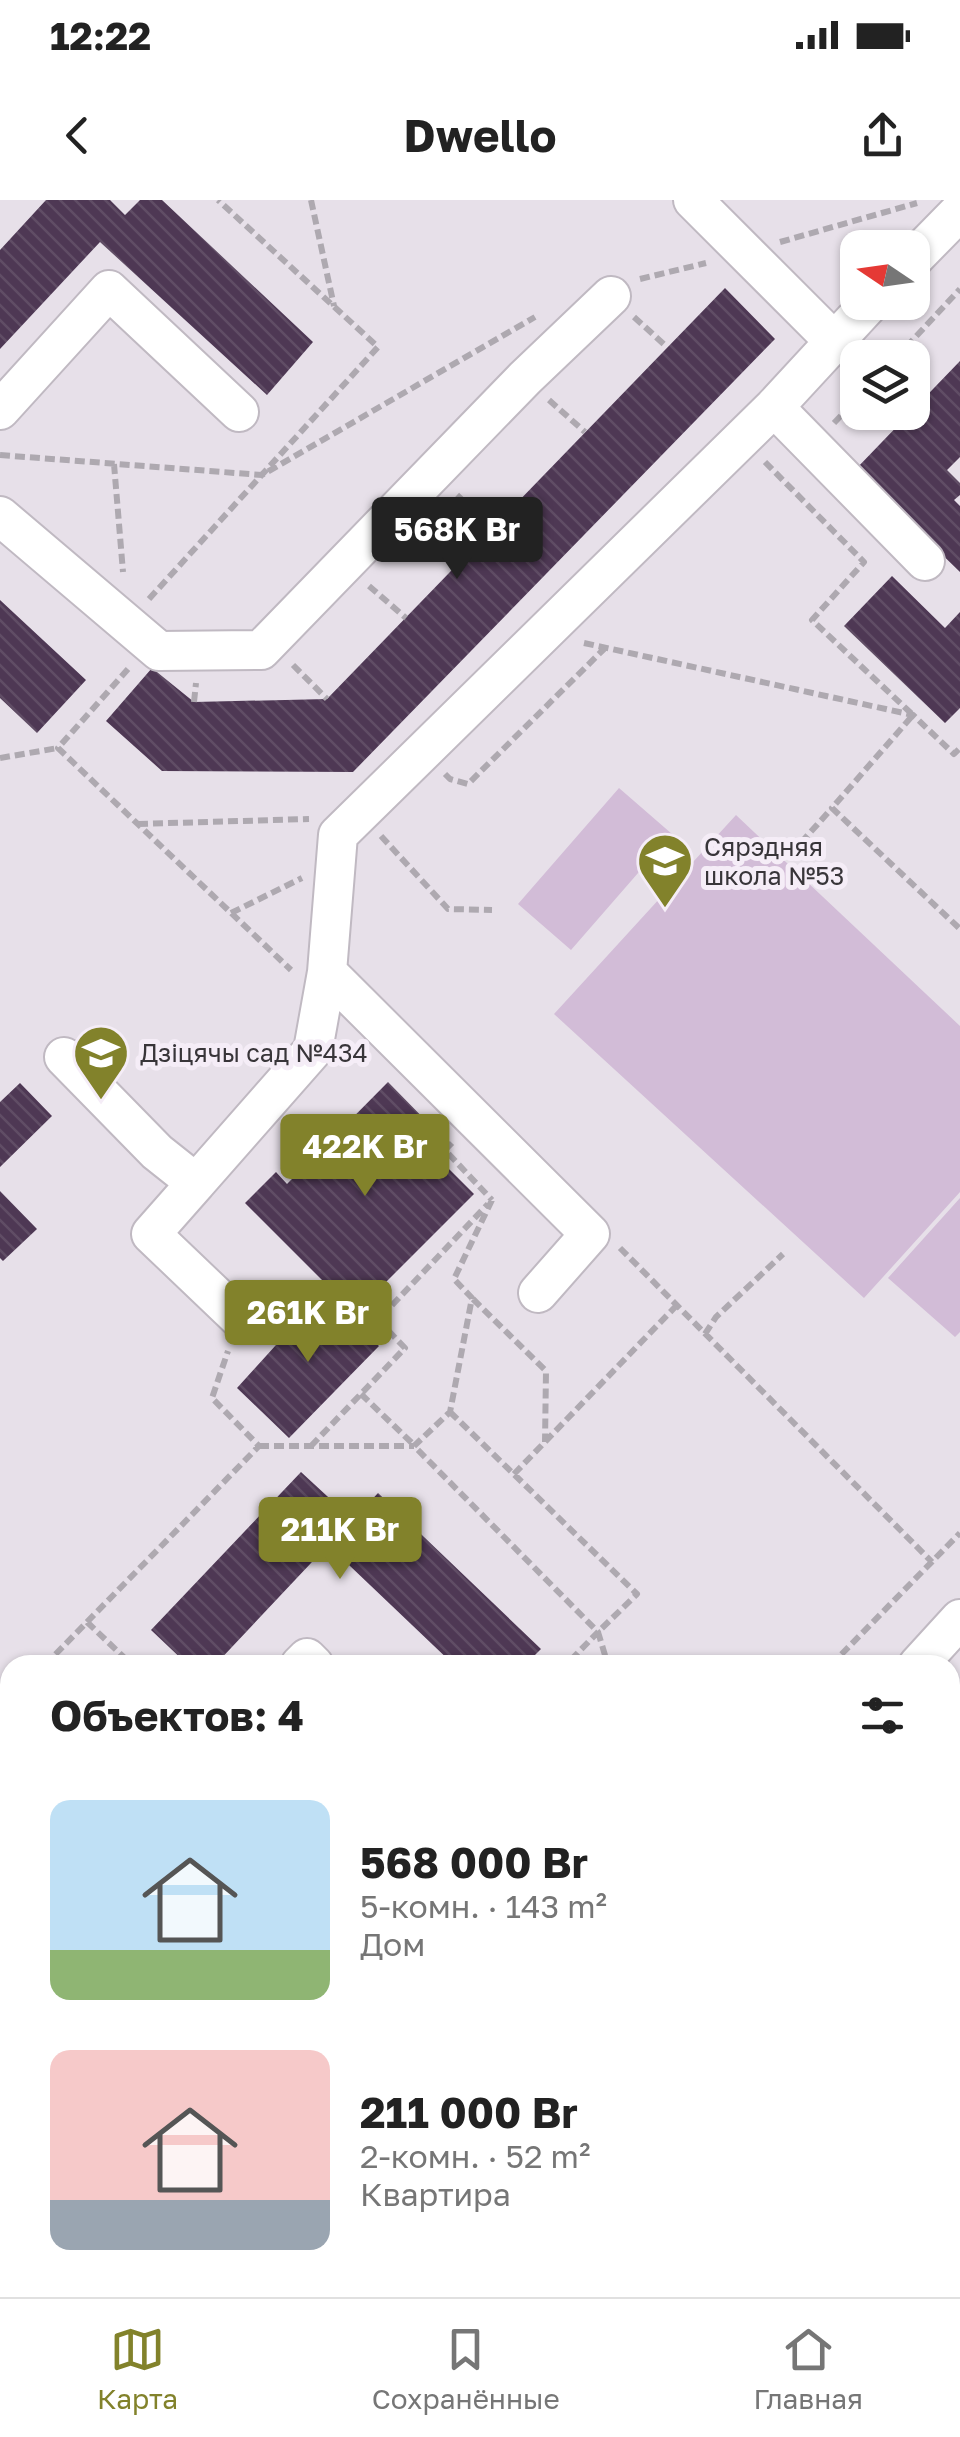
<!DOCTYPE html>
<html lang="ru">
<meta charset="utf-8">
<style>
:root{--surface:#fff;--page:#f2f2f2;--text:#222;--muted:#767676;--line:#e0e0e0;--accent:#82822b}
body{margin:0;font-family:"Golos Text",sans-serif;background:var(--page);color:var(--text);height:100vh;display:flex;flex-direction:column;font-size:38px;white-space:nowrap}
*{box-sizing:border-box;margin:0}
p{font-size:32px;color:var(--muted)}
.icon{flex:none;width:55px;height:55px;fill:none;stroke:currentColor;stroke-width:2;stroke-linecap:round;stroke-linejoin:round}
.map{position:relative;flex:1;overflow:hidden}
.details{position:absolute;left:0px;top:1455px;width:960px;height:642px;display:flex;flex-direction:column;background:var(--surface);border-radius:30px 30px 0 0;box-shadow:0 2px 8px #0004}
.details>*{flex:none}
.needle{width:65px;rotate:283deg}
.buttons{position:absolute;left:840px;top:30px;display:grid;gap:20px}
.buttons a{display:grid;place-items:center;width:90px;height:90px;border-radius:20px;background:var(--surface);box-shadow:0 2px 8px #0004;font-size:50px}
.price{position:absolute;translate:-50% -85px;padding:0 22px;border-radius:10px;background:var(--accent);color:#fff;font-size:32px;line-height:65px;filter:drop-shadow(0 2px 5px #0008)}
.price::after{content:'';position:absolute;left:50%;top:60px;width:30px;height:22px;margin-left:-15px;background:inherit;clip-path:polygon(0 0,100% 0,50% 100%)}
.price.current{background:#222;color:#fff}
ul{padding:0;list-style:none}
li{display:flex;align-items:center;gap:30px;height:250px;padding:0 50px}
li span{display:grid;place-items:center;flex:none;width:280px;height:200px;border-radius:20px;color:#555}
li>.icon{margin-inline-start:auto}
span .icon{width:120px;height:120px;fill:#fffc;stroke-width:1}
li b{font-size:42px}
h2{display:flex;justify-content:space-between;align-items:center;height:120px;padding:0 50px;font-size:42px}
.status{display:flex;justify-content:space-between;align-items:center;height:70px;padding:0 50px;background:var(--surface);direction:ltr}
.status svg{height:28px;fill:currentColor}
header{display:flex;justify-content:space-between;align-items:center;height:130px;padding:0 50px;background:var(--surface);font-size:45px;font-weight:700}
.tab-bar{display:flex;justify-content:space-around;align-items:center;height:140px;border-top:2px solid var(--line);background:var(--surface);font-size:28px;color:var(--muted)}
.tab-bar a{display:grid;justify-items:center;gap:5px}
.tab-bar .current{color:var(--accent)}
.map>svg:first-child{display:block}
</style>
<div class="status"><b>12:22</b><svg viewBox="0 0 49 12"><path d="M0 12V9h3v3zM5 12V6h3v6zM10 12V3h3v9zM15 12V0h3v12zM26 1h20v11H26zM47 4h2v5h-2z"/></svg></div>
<header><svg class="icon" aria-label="back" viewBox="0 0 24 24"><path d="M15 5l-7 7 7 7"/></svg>Dwello<svg class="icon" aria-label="share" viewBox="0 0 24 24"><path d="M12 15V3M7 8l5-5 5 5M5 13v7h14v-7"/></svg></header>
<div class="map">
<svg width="960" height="2097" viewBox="0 0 960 2097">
<defs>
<pattern id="building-back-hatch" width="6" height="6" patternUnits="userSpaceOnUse" patternTransform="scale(2.5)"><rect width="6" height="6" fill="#4e3854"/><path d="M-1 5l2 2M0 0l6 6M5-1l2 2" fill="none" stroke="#604d65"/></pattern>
</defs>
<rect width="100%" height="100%" fill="#e7e0e9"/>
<path fill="#d2bcd7" d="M619,588l53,46 -101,116 -53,-46z
M736,615l224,211v166l-96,106 -310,-284z
M960,998v134l-5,5 -67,-59z"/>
<path fill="url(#building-back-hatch)" d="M46,0h64l15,15 15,-15h22l151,142 -46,53 -167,-153 -100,107v-99z
M725,88l50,51 -422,433 -191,-1 -56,-50 46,-53 42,34 133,-3z
M960,161v96l-13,13 13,13v12l-6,5 6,6v66l-105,-102z
M892,376l53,52 15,-16v96l-15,15 -101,-97z
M0,400l86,80 -49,53 -37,-35z
M388,882l53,54 -12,13 45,45 -119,119 -110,-110 31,-31 11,12z
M20,883l32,33 -52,51v-65z
M0,991l37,38 -34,32 -3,-3z
M324,1092l55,54 -90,92 -52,-50z
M301,1272l52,48 25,-27 163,156 -16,16h-71l-126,-120 -113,120h-27l-37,-35z
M960,1582l-1,51 1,66 -10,-10v-97z
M10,1848v104l-10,10v-104z
M311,2088h84l-9,9h-75z
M565,2088h73l-9,9h-54z
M755,2088h103l10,9h-102z"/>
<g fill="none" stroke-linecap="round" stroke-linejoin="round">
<g stroke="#c0b9c2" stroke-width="42">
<path id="minor" d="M693,0l141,141
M912,60l48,-49
M774,207l151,154
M0,210l109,-120 130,122
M0,316l159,135 102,-1 264,-272 86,-82
M327,772l263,262 -52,59
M64,857l93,95 39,31 -45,51 88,84
M196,983l117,-133 14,-78 11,-137 436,-428 97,-105
M300,1465l7,-7 7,7
M918,1465l42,-46
M0,1786l10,-11
M950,1826l10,-12
M271,2088v9
M474,2097l10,-9"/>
</g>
<path stroke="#aea9b0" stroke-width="6" stroke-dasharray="10 5" stroke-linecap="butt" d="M311,0l23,106
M780,42l137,-39
M640,79l66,-16
M634,117l33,30
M896,158l64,-69
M549,200l36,32
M834,223l24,-25
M0,255l262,20 273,-158
M765,262l99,100 -52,58 101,95 -81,93 128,121
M114,264l9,108
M457,295l35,34
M369,386l37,32
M149,399l229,-252 -160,-147
M584,443l329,72 41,39 6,-6
M293,465l34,34
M128,469l-70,79 233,222
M194,502l2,-19
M0,558l58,-10
M445,574l5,5 18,5 136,-135
M138,624l171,-5
M381,636l67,73 44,1
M791,654l41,-46
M231,713l71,-35
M452,943l-7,7 47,50
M492,1000l-38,79 18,19 -22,114 -36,34 184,186 -32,33
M620,1048l312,314
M473,1099l73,72 -1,71
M705,1134l11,-17 67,-63
M361,1194l53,51
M450,1212l187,182 -39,38 10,33
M259,1246h155
M311,1246l94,-98 -27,-28 110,-116
M514,1274l163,-169
M87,1422l45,43
M45,1465l214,-219 -47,-48 16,-47
M831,1465l129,-132
M0,1511l10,-11
M0,2039l10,-10
M0,2074l10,-10
M950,2075l10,5
M189,2088l1,9
M386,2097h1
M693,2097l8,-9"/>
<use href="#minor" stroke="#fff" stroke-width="38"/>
</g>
<defs>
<g id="school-pin" transform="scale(2.875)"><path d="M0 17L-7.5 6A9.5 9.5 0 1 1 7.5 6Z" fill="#82822b" stroke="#f5edf7"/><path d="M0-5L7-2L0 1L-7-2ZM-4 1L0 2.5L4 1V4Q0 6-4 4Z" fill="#fff"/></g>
</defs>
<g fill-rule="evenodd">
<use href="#school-pin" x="665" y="661"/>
<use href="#school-pin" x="101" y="853"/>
</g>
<g text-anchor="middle" stroke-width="10" stroke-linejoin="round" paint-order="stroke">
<g font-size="25" fill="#383539" stroke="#f5edf7" text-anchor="start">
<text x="704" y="656">Сярэдняя<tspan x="704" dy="29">школа №53</tspan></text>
<text x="140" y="862">Дзіцячы сад №434</text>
</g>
</g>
</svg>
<div class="buttons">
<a><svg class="needle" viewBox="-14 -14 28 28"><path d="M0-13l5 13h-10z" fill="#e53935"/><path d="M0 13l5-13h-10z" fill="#767676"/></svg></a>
<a><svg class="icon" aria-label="layers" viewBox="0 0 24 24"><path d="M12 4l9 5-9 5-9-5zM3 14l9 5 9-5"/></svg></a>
</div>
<b class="price current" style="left:457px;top:382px">568K Br</b>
<b class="price" style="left:365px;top:999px">422K Br</b>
<b class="price" style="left:308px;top:1165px">261K Br</b>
<b class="price" style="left:340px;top:1382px">211K Br</b>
<section class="details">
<h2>Объектов: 4<svg class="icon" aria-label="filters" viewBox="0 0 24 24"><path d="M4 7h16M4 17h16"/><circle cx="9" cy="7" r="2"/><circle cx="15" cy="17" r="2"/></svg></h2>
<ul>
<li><span style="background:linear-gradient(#bfe0f5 75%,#8fb573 0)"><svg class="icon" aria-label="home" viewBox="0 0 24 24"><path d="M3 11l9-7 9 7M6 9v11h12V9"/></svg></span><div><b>568 000 Br</b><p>5-комн. · 143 m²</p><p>Дом</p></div></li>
<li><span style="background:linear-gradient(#f6c9c9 75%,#9aa5b1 0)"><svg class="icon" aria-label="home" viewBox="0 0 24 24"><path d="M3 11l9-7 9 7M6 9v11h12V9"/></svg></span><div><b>211 000 Br</b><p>2-комн. · 52 m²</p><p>Квартира</p></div></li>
</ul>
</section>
</div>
<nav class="tab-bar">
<a class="current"><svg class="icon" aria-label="map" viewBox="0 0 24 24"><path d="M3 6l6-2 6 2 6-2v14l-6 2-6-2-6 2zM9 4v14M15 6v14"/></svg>Карта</a>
<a><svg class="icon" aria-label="saved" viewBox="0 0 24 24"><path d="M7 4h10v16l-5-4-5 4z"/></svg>Сохранённые</a>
<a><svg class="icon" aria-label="home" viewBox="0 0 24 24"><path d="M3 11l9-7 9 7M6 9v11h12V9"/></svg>Главная</a>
</nav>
